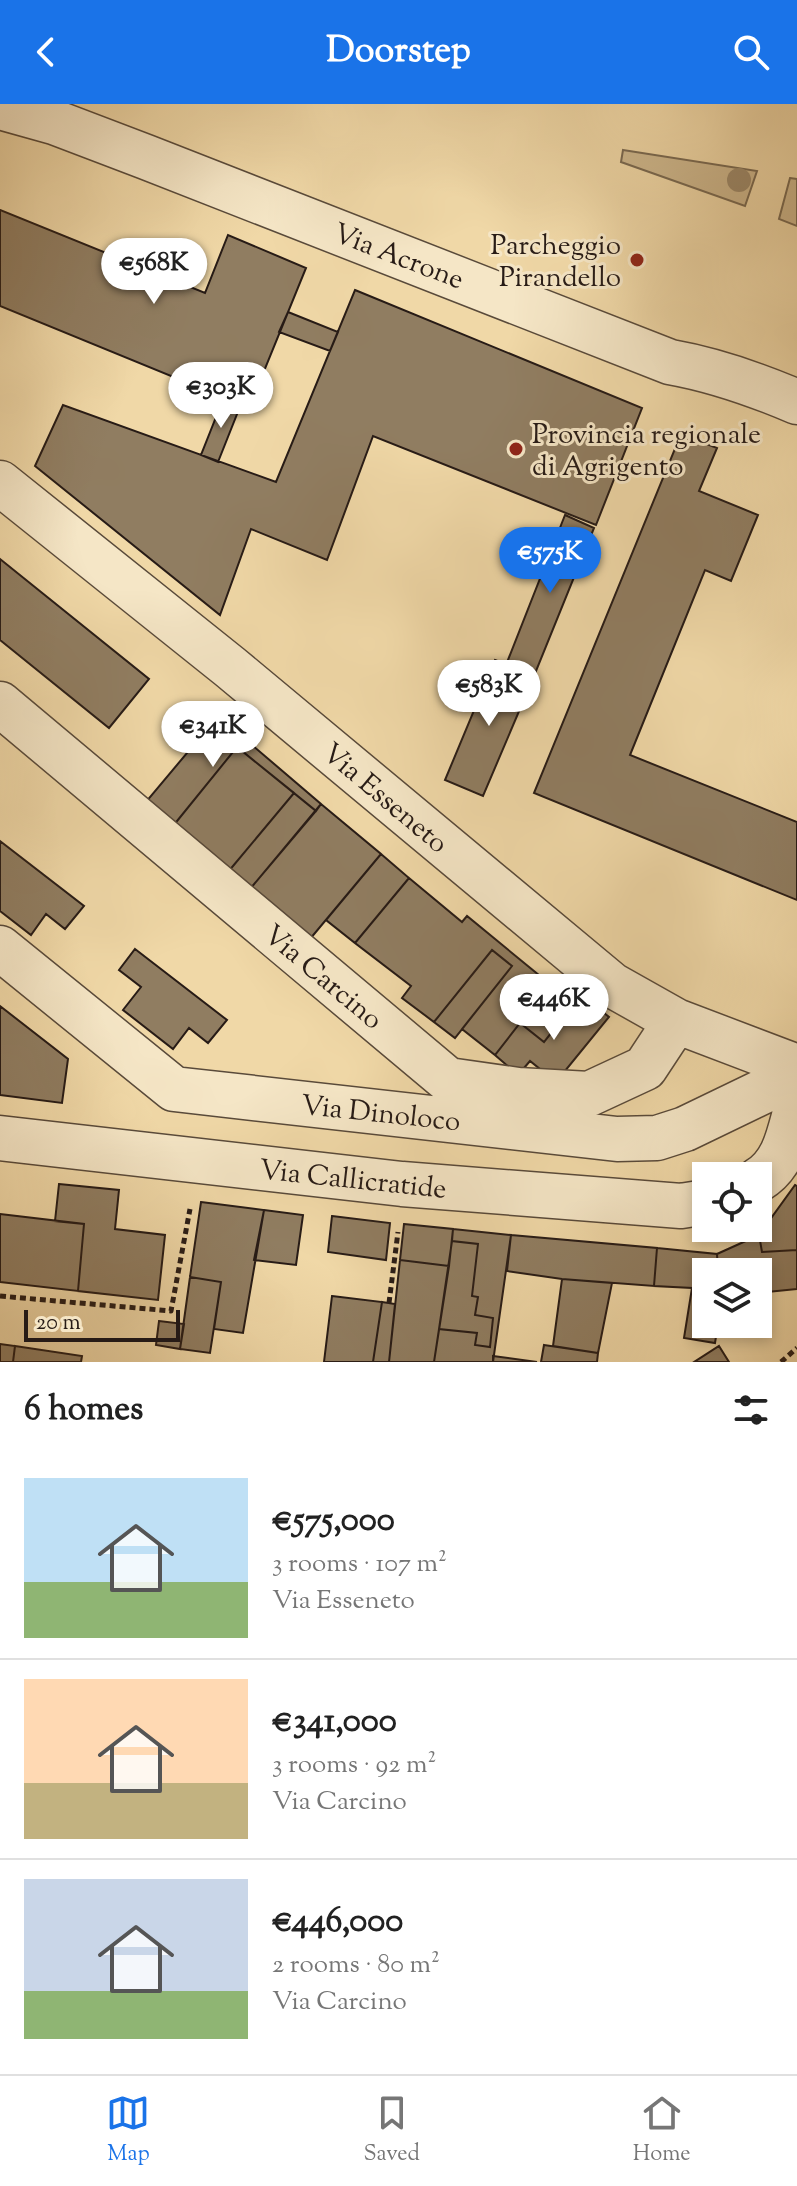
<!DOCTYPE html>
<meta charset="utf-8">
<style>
:root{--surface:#fff;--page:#f2f2f2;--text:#222;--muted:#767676;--line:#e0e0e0;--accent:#1a73e8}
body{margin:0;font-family:"Sorts Mill Goudy",serif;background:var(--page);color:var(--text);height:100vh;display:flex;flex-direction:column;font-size:30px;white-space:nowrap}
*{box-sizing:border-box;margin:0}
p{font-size:26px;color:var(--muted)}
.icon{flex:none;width:44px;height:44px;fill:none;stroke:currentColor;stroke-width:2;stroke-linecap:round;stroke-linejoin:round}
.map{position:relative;height:1258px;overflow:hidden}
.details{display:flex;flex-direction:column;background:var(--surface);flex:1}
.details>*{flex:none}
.controls{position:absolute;left:692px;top:1058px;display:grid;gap:16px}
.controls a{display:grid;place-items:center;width:80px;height:80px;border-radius:0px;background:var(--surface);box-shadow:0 4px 12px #0003;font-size:40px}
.scale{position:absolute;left:24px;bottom:20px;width:156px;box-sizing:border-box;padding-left:8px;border:4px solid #271b16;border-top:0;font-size:22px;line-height:28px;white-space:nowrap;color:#271b16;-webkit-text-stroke:6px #f5e6c6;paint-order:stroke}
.price{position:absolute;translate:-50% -68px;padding:0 18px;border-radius:28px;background:#fff;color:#222;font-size:26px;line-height:52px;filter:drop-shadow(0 2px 4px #0008)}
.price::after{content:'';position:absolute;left:50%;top:48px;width:24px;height:18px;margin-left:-12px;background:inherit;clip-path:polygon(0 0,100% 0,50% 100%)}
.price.active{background:var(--accent);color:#fff}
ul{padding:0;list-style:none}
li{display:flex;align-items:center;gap:24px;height:200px;padding:0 24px}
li+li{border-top:2px solid var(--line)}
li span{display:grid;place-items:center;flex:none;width:224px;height:160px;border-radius:0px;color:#555}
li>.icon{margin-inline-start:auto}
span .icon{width:96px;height:96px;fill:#fffc;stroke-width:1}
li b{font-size:34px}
h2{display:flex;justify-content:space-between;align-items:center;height:96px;padding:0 24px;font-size:34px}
header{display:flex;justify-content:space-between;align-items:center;height:104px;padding:0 24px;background:var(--accent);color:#fff;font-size:36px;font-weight:700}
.tab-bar{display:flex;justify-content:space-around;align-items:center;height:112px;border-top:2px solid var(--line);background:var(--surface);font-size:22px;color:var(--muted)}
.tab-bar a{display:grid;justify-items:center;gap:4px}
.tab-bar .active{color:var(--accent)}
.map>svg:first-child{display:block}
</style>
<header><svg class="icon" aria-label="back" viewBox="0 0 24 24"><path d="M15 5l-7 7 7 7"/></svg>Doorstep<svg class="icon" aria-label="search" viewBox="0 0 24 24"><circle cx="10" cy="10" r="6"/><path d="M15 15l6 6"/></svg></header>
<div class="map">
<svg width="797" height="1258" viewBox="0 0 797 1258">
<rect width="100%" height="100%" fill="#f0d8a7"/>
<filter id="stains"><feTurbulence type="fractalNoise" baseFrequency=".0025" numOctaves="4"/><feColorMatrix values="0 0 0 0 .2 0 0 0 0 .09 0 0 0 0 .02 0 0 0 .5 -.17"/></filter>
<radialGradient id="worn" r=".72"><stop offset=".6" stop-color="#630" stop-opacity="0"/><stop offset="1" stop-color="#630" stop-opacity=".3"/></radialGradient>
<path fill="#ceb88e" stroke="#7a6a52" stroke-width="2" d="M623,46l134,21 -12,35 -124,-44z
M790,74l7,1v47l-18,-7z"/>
<path fill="#907d61" stroke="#271b16" stroke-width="2" d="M0,106l205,83 23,-58 78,33 -57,140 -249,-102z
M355,186l287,118 -46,117 -223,-89 -46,124 -76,-31 -31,86 -185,-149 28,-61 213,77z
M288,208l50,20 -8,19 -51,-19z
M224,293l17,7 -23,58 -17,-7z
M681,330l36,14 -18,43 59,24 -27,66 -26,-11 -75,185 167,67v78l-263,-107z
M565,411l29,13 -60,148 -28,-11z
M0,455l149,120 -40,49 -109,-88z
M495,556l39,16 -51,120 -38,-16z
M224,605l28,23 -7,7 76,65 -5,7 -79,-64 -64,79 -28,-23z
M237,643l57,46 -66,79 -55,-46z
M294,689l22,18 -66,78 -22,-17z
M321,700l60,50 -71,85 -60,-50z
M0,737l84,65 -19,23 -19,-15 -15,21 -31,-24z
M381,750l28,24 -54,65 -29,-23z
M409,774l53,44 5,-6 84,69 -6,8 23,18 -24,31 -24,-19 -25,32 -33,-26 50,-63 -20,-16 -58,72 -32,-24 9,-12 -56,-43z
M135,845l92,71 -19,23 -19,-15 -16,21 -50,-39 18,-23 -22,-17z
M492,846l20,16 -57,72 -21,-16z
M581,891l28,22 -53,65 -26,-21 -12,14 -23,-20 25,-32 24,19z
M0,902l68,53 -6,44 -62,-8z
M59,1080l60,6 -4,39 50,6 -7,65 -80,-9 6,-67 -29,-3z
M795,1081l2,1v64l-35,2 -3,-17z
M201,1098l63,8 -21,123 -29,-4 7,-47 -31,-5z
M264,1106l39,5 -7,50 -42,-5z
M0,1110l84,10 -6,67 -78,-9z
M332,1112l58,7 -4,37 -58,-8z
M404,1120l49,5 -4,37 -49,-6z
M453,1125l58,6 -18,127h-59l5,-33 38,4 -2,12 15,2 3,-29 -18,-3 3,-18 -6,-1 6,-52 -26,-3z
M511,1131l146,13 -3,38 -92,-7 -55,-8z
M759,1131l3,17 35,-2v39l-39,4v-21h-40l-1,-18z
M452,1137l26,3 -6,52 6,1 -3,18 18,3 -3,29 -15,-2 2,-12 -38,-4z
M657,1144l60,6 1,18h-12v52h12l-3,19 -31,-5 8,-50 -38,-2z
M400,1156l49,6 -15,96h-45z
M190,1173l31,5 -11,71 -30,-4z
M562,1175l50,4 -14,70 -45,-7z
M758,1189h4v25h-4z
M332,1192l50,6 -9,60h-49z
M382,1198l13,2 -6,58h-16z
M159,1217l25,3 -4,25 -24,-4z
M0,1240l15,2 -2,16h-13z
M544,1241l54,8 -1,9h-56z
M15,1242l67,10 -1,6h-68z
M719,1242l10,16h-35z
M493,1252l44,6h-44z"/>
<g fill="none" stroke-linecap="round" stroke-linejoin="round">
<g stroke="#594a3a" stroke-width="47">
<path id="minor" d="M0,3l54,15 92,35 524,205c45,8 85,22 127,40
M0,379l230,184 382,318 64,36 121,46
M0,600l448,376 70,10 71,4 56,-26 31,-47
M0,844l174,141 443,50 40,-1 28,-9 112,-54
M0,1034l402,46 279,22 25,-4
M758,1076c27,-16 31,-47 39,-75"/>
</g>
<path stroke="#271b16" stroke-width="5" stroke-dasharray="6 4" stroke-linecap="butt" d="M0,1192l171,15 19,-102
M389,1199l9,-71
M781,1258l16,-14"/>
<use href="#minor" stroke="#f5e6c6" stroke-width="44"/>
</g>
<circle fill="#9d8a6b" cx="739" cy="76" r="12"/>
<g fill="#8f2418" stroke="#f5e6c6" stroke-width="3">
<circle cx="637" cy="156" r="8"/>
<circle cx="516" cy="345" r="8"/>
</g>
<g text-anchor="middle" stroke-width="6" stroke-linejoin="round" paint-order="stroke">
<g font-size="28" fill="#271b16" stroke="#f5e6c6" text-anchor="end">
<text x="621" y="150">Parcheggio<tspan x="621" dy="32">Pirandello</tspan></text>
<text x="532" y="339" text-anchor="start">Provincia regionale<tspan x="532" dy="32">di Agrigento</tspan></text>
</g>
<g font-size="28" fill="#271b16" stroke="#f5e6c6">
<text transform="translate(399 151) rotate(21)" y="10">Via Acrone</text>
<text transform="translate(386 693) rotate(40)" y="10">Via Esseneto</text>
<text transform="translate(324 872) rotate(40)" y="10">Via Carcino</text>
<text transform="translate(381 1008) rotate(6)" y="10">Via Dinoloco</text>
<text transform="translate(353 1074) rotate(6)" y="10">Via Callicratide</text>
</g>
</g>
<rect width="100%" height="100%" filter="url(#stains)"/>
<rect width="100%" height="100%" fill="url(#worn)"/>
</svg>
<div class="controls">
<a><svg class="icon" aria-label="locate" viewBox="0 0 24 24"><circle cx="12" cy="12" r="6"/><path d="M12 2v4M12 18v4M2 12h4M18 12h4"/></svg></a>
<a><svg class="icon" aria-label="layers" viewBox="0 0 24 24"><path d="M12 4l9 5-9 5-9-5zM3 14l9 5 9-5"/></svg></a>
</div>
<div class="scale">20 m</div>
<b class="price" style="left:154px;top:202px">€568K</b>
<b class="price" style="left:221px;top:326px">€303K</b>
<b class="price active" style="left:550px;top:491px">€575K</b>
<b class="price" style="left:489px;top:624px">€583K</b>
<b class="price" style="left:213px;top:665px">€341K</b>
<b class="price" style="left:554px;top:938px">€446K</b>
</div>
<section class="details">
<h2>6 homes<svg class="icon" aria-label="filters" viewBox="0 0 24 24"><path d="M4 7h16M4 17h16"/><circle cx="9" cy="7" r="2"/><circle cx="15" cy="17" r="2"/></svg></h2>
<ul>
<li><span style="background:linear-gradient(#bfe0f5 65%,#8fb573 0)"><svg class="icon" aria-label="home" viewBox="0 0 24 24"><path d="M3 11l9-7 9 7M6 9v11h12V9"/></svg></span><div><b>€575,000</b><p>3 rooms · 107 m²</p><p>Via Esseneto</p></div></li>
<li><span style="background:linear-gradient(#ffd9b3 65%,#c2b280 0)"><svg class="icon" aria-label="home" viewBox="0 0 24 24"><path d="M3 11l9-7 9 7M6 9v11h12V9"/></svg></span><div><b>€341,000</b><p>3 rooms · 92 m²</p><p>Via Carcino</p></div></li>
<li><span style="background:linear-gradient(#c9d6e8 70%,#8fb573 0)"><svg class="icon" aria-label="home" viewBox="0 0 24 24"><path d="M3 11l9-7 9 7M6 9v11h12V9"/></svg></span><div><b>€446,000</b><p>2 rooms · 80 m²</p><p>Via Carcino</p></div></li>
</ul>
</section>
<nav class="tab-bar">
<a class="active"><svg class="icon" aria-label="map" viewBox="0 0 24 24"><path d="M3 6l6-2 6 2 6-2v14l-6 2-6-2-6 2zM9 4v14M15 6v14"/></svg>Map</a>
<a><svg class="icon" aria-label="saved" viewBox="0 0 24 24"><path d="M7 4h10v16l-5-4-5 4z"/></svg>Saved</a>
<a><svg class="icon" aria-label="home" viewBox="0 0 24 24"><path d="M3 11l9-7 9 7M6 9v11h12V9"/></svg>Home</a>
</nav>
